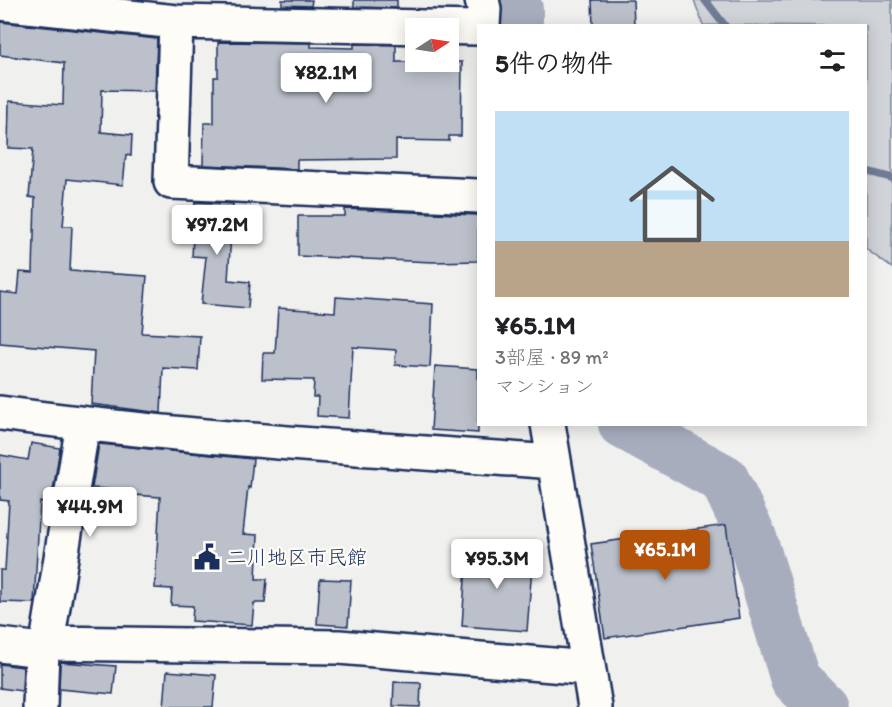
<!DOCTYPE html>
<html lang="ja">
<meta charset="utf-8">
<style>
:root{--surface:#fff;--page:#f2f2f2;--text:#202124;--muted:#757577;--line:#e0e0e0;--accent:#b45309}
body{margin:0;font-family:Itim,"Klee One",sans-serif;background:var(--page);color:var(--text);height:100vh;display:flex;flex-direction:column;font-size:22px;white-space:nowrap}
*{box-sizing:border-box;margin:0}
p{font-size:20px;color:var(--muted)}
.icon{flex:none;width:33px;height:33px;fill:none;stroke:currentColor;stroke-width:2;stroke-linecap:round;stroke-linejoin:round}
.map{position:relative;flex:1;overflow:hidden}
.side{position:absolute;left:477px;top:24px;width:390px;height:402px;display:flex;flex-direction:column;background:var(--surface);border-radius:0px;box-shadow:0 3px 15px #0003}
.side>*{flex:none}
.needle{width:39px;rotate:78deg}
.controls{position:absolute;left:405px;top:18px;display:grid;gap:12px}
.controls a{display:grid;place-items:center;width:54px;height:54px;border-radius:0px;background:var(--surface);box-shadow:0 3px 15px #0003;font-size:30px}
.price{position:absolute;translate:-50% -51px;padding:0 14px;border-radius:6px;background:#fff;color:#222;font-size:20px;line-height:39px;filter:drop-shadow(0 2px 3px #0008)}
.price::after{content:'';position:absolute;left:50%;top:36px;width:18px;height:14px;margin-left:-9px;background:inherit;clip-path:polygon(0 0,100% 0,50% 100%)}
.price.current{background:var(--accent);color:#fff}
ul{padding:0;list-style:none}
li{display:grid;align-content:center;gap:12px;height:318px;padding:0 18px}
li+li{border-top:2px solid var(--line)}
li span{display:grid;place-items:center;height:186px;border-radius:0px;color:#555}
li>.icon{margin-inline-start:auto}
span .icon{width:108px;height:108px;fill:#fffc;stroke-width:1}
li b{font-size:26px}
h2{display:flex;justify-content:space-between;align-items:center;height:72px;padding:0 18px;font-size:26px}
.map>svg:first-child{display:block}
</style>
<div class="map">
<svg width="892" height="707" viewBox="0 0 892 707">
<rect width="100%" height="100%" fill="#f0f0ee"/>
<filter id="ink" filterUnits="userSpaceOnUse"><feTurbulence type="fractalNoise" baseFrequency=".0167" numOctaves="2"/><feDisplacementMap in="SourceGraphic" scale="12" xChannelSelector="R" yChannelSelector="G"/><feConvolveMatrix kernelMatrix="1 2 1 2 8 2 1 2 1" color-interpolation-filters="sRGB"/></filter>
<g filter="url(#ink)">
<path fill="#d0d3d8" stroke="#76819b" stroke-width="1.5" d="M694,0h198v268l-26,-19v-223l-163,-1z"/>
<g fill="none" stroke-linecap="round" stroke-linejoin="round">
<path stroke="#6f7b97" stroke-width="8" d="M705,0l20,26
M866,171l26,7"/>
<path stroke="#a7adbd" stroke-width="50" d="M514,0l4,9v17
M623,424l101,55 28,59 43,141 28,28"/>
</g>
<path fill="#bbc0ca" stroke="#1b2f5e" stroke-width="1.5" d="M282,0h30l-1,6 -29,-1z
M354,0h43v8l-43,-1z
M592,0h41l1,26h-41z
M0,22l157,17 -2,52 -53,-1 -1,42 31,3 -1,21 -5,-1 -3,30 -56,-6 -4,47h9l-2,45 77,5 -5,57 58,3 -2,34 -35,-2 -2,45 -70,-9 3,-53 -94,-8v-51l18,2 2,-22 13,1 2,-75 -6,-1 4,-48 -25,-1 1,-47 54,4 1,-42 -64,-8z
M218,42l93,1v4l43,1v-4l42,1v17h66l-1,74h-12v5l-53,-1v19l-99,1v9l-94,-4 1,-42h10v-46h4z
M195,202l38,2 -5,76 22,2 -2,26 -47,-4 5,-47 -14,-1z
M345,209l133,6v46l-45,1 -135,-6v-40h47z
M336,297l97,7 -3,63 -35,-2 1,-15 -43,-3 -4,71 -32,-2 1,-19h-5l1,-17 -52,-1 1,-26h12l3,-45 57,4z
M435,366l43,3v64l-47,-3z
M31,443l29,5 -9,55 -11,-1 -6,101 -34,-1v-32h5l4,-69 -9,-1v-45l28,5z
M99,444l154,15 -3,29 -2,-1 -5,47 15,1 -2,44h11l-2,24h-11l-2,22 -60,-4 1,-15 -22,-1 1,-16 -17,-1 5,-91 -26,-2v-4l-42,-3z
M726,525l13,93 -134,20 -14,-94z
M467,549l66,5 -6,77 -65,-5z
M320,579l31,1 -3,46 -31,-2z
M60,662l56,4 -3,28 -54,-5z
M0,664l23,3 -1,24 -22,-3z
M167,671l49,4 -3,32h-49z
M394,682l27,1 -1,24 -27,-1z"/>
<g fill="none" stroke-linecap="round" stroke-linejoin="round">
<g stroke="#1b2f5e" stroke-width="38">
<path id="minor" d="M482,0l2,9 -1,17
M0,3l176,19 302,6
M176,22l-5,160 307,14
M0,413c184,25 369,36 554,49
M548,424l47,283
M47,643l292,4 249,21
M0,645l42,5
M40,707l2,-57 5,-7 36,-219"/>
</g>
<use href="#minor" stroke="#fdfcf7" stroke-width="33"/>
</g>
</g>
<defs>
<g id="civic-bare" transform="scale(2.07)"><path d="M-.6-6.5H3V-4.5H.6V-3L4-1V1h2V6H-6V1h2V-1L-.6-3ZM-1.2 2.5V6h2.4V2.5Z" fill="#1b2f5e" stroke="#fdfcf7" stroke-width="2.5" paint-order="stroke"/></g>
</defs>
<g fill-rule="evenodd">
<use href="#civic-bare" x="207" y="557"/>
</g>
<g text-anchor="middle" stroke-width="4.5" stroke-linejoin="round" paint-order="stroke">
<g font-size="20" fill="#1b2f5e" stroke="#fdfcf7" text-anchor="start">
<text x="227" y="564">二川地区市民館</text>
</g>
</g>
</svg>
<div class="controls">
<a><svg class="needle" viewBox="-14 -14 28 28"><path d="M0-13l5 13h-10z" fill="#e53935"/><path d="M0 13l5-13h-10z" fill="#757577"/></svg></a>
</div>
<b class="price" style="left:326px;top:104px">¥82.1M</b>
<b class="price" style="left:217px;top:256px">¥97.2M</b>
<b class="price" style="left:90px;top:538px">¥44.9M</b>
<b class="price current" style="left:665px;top:581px">¥65.1M</b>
<b class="price" style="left:497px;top:590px">¥95.3M</b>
<section class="side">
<h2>5件の物件<svg class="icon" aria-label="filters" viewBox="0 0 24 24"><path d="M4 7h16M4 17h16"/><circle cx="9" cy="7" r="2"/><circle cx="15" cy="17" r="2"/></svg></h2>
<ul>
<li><span style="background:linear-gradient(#bfe0f5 70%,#b9a48a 0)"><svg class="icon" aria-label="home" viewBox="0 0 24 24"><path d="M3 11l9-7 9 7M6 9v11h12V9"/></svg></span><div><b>¥65.1M</b><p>3部屋 · 89 m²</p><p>マンション</p></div></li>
</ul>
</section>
</div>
